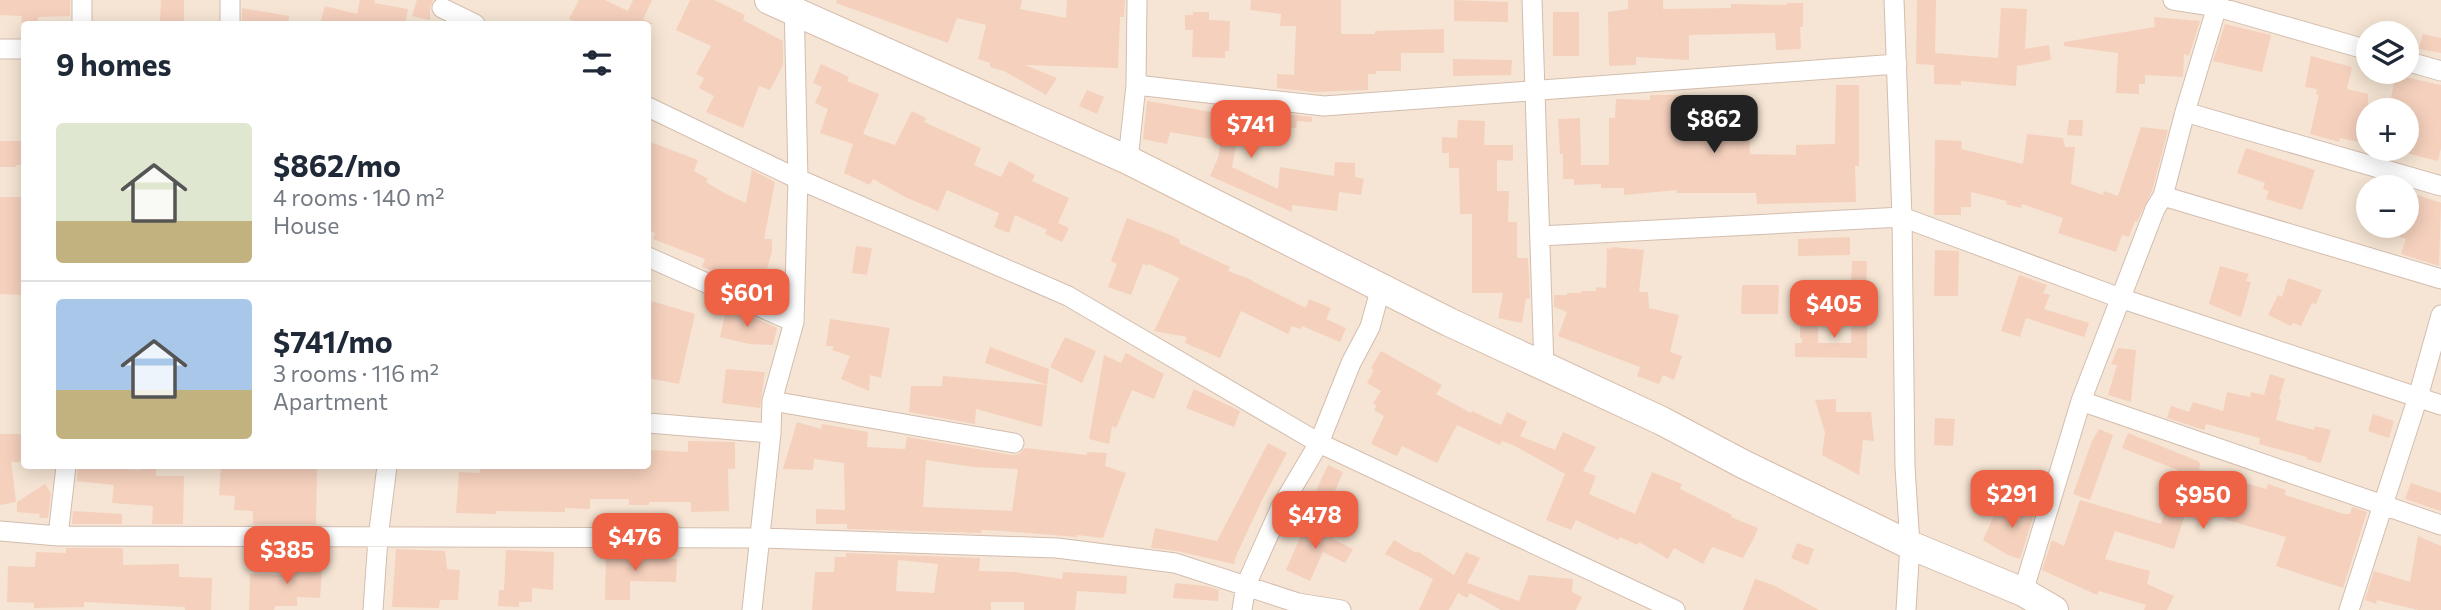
<!DOCTYPE html>
<meta charset="utf-8">
<style>
:root{--surface:#fff;--page:#f6f6f7;--text:#1f2937;--muted:#747a83;--line:#e0e1e3;--accent:#ee6345}
body{margin:0;font-family:Commissioner,sans-serif;background:var(--page);color:var(--text);height:100vh;display:flex;flex-direction:column;font-size:26px;white-space:nowrap}
*{box-sizing:border-box;margin:0}
p{font-size:23px;color:var(--muted)}
.icon{flex:none;width:38px;height:38px;fill:none;stroke:currentColor;stroke-width:2;stroke-linecap:round;stroke-linejoin:round}
.map{position:relative;flex:1;overflow:hidden}
.sheet{position:absolute;left:21px;top:21px;width:630px;height:448px;display:flex;flex-direction:column;background:var(--surface);border-radius:7px;box-shadow:0 4px 18px #0003}
.sheet>*{flex:none}
.controls{position:absolute;left:2356px;top:21px;display:grid;gap:14px}
.controls a{display:grid;place-items:center;width:63px;height:63px;border-radius:50%;background:var(--surface);box-shadow:0 4px 18px #0003;font-size:35px}
.price{position:absolute;translate:-50% -60px;padding:0 16px;border-radius:14px;background:var(--accent);color:#fff;font-size:23px;line-height:46px;filter:drop-shadow(0 2px 4px #0008)}
.price::after{content:'';position:absolute;left:50%;top:42px;width:21px;height:16px;margin-left:-10px;background:inherit;clip-path:polygon(0 0,100% 0,50% 100%)}
.price.on{background:#222;color:#fff}
ul{padding:0;list-style:none}
li{display:flex;align-items:center;gap:21px;height:175px;padding:0 35px}
li+li{border-top:2px solid var(--line)}
li span{display:grid;place-items:center;flex:none;width:196px;height:140px;border-radius:7px;color:#555}
li>.icon{margin-inline-start:auto}
span .icon{width:84px;height:84px;fill:#fffc;stroke-width:1}
li b{font-size:30px}
h2{display:flex;justify-content:space-between;align-items:center;height:84px;padding:0 35px;font-size:30px}
.map>svg:first-child{display:block}
</style>
<div class="map">
<svg width="2441" height="610" viewBox="0 0 2441 610">
<rect width="100%" height="100%" fill="#fef4e7"/>
<path fill="#f6e5d4" fill-rule="evenodd" d="M0,0h2441v610h-2441zM24,24h624v442h-624zM2368,33h38v39h-38zM2368,110h38v39h-38zM2368,187h38v39h-38z"/>
<path fill="#f5d0bd" fill-rule="evenodd" d="M0,0h70v16l-32,1 -1,6 -16,-1 1,-6 -22,-1z
M161,0h23v21h-24z
M360,0h15l-1,3 34,6 -3,15h-85l5,-18 32,8z
M417,0h16l-3,8v12l-18,-4z
M579,0h26l23,11 5,-11h19l-9,19 11,5h-74l-11,-5z
M690,0h24l31,15 -2,5 40,21v24l-13,25 -11,-4 -16,42 -37,-16 8,-16 -15,-8 5,-10 -8,-4 15,-28 -35,-16z
M837,0h185l-2,9 46,9 1,-18h58l-1,17h-4l-2,51 -93,-3 32,13 -11,17 -42,-24 -14,-4v-4l-12,-4 8,-34 -29,-7 -9,25 -112,-40z
M1251,0h90v34h34v-3l69,-2v24h-43v18h-25v3h-8v16l-55,2 -36,-4v-14l17,1 2,-49h-16l1,-12 -31,-4z
M1454,0l54,2v20l-54,-1z
M1628,0h35v9l68,-1v-4l56,1v-2h16v24h-3l1,22 -25,1 -1,-17 -86,2v25l-53,-3v8l-27,1 -1,-54 20,-3z
M1917,0h19l-1,53 63,5 3,-50 26,1 -2,40 24,-4 2,15 -34,6 -1,20 -55,-5v4l-27,-1v-19l-18,-1z
M242,8l47,8 -1,8h-46z
M1193,12h16v8l21,1 -1,30h-4v7l-33,-1 1,-27h-8v-15h8z
M1553,12h26v44h-26z
M2154,17l46,4 -11,35 -5,-2 -1,23 -38,-2v9h-6v10l-23,-1 2,-40 -54,-7v-4l91,-15z
M2225,24l46,11 -9,37 -49,-11z
M2423,34l18,4v15l-22,-4z
M2311,56l41,11 -5,22 21,5v50l-28,-6 -1,4 -29,-8 9,-39 -3,-1 1,-5 -12,-2z
M1453,59l59,1 -1,15 -58,1z
M821,64l28,13 -2,4 32,13 -16,40 32,11 17,-34 14,7 -2,4 57,26 -7,17 27,12 8,-16 26,14 -3,6 37,17 -11,25 11,5 -7,14 -17,-8 2,-4 -32,-15 -6,18 -15,-6 5,-14 -52,-23 -9,21 -33,-14 -32,-18 -3,6 -26,-12 9,-29 -33,-11 8,-24 -13,-6 7,-16 -9,-4z
M2396,75l45,10v63l-3,13 -32,-8v-43h-18z
M1836,85h23v81h-4l1,36 -99,2 -1,-11h-80l1,-3 -53,5v-7h-23v-4l-27,1v-6h-11v-25h-3l-2,-35 22,-1 1,47h28v-47h6l1,-19 34,1v-5h43v25l35,-1 1,10h20l1,25 46,1v-10l39,-1z
M1087,90l17,7 -7,17 -18,-8z
M1147,101l94,16 -9,50 46,22 2,-22 54,9 1,-14 20,1v14l9,2 -3,16 -22,-3 -2,19 -45,-6v7l-82,-36 8,-18 3,-17 -51,-9 -3,12 -24,-5z
M1275,113l37,4v5l-15,-1 -1,7 -22,-1z
M1458,120l27,1 -1,24h29v16l-16,-1v31h12l-1,31h9v36h11l2,41 -4,-1 -4,25 -24,-5 5,-25h-31v-79h-12l-1,-46h-10v-15h-7v-16l15,1z
M2069,120h14l-1,16 -15,-1z
M2141,127l27,3 -16,61 -15,31 -2,-1 -6,16 -7,-2 -6,17 -58,-19 5,-15 -41,-14 -1,4 -15,-4 1,-3 -36,-9v15h-10v8h-27l1,-75 27,1 -1,8 62,15 4,-30 36,4 2,9h10l-4,37 32,11 1,-4 14,5z
M0,141h24v24h-8v2h-16z
M648,141l50,19 -4,11 14,8 -2,3 20,12 20,9 6,-33 23,12 -11,57h8v12l-10,37h-14l-17,-8 1,-2 -30,-11 3,-8 -52,-20 2,-6 -7,-3z
M2246,148l69,22 -13,40 -36,-11 3,-8 -6,-2 2,-6 -28,-10z
M2406,191l35,12 -2,63 -38,-12 5,-15 -31,-10 1,-3h30z
M0,197h24v98l-24,-1z
M1127,218l46,18 7,4 -1,3 51,24 -2,4 24,9v1l54,27 3,-9 22,9 -5,11 20,9 -6,14 -38,-16 -2,3 -8,-3 -4,8 -47,-23 -21,47 -35,-15 2,-6 -33,-6 25,-53 -30,-14 -1,2 -5,-2 -12,31 -23,-8 9,-23 -6,-3z
M1850,237v18l-52,1v-17z
M856,246l16,2 -5,27 -15,-2z
M1612,247l32,3 -5,42h9l1,16 30,7 -9,37 12,4 -8,24 -11,-5 -4,9 -22,-8 3,-9 -82,-31 9,-24 -13,-5v-12h13v-2h14v-2h15v-4l10,1 1,-40 5,1z
M1935,250l24,1 -1,45h-24z
M1852,261h15l-1,24 -15,-1z
M2220,266l29,8 -3,7 5,1 -10,35 -32,-13z
M2019,275l28,10 -4,8 7,2 -6,14 45,14 -5,14 -58,-19 -6,19 -19,-6z
M2288,278l34,12 -6,14 -4,-1 -11,23 -8,-3 -2,3 -23,-11 10,-20 4,2z
M1742,285h37l-1,29h-37z
M648,300l47,14 -16,70 -31,-6z
M727,306l50,22 -4,17 -24,-1 -29,-7z
M1852,309h15v49l-72,-1v-14h7v-5h-2v-20l18,1v24h33z
M830,319l60,9 -9,50 -11,-3 -1,16 -28,-12 9,-23 -18,-6 2,-4h-8z
M1065,337l31,14 -14,32 -32,-16z
M990,347l59,22 -2,16 -62,-22z
M2118,348l18,2 -5,52 -23,-7 9,-30 -6,-1z
M1381,351l61,34 -6,9 35,19 1,-2 29,14 6,-13 20,10 -7,14 35,14 8,-18 33,15 -13,24 13,5 -7,18 46,20 17,-42 30,12 -2,5 52,26 -1,2 27,11 -4,10 -11,20 -31,-11 -9,17 -29,-16 -6,11 -29,-17 -1,3 -18,-8 -2,3 -42,-20 -5,10 -25,-10 19,-46 -50,-28 -13,-5 -2,4 -43,-20 -20,38 -35,-17 -5,10 -26,-12 13,-28 -10,-6 3,-4 -4,-3 8,-12 -14,-8 7,-13 -3,-2z
M1126,353l38,21 -10,25 -22,-9 -16,38 -4,-2 -3,18 -20,-5 15,-84 17,8z
M726,369l39,3 -5,36 -38,-5z
M2270,374l15,5 -6,20 2,1 -5,20 38,10 1,-4 16,4 -10,33 -15,-4 1,-2 -48,-13 1,-6 -54,-14 -2,6 -37,-12 4,-12 18,6 4,-10 30,9 4,-19 23,5 1,-5 13,3z
M943,376l104,9 -5,42 -66,-18 -1,15 -66,-12 2,-26h31z
M1194,389l46,22 -6,16 -48,-19z
M1836,399v13h35l3,29 -11,-1 -4,35 -37,-20 3,-23 -10,-32z
M2373,414l21,7 -5,17 -21,-7z
M1935,418l20,1 -2,27 -19,-1z
M797,422l24,7 1,-5 46,8 -1,15 38,2 2,-12 105,18 7,-1 6,-6 62,7v-3l20,1 -2,13 21,7 -23,65 -26,-3v2l-75,-6 -21,-1v3l-134,-4v-5h-31v-15l29,1 -1,-47 -30,-4 -1,11 -30,-1zM926,460l47,7 45,2 -6,42 -89,-4z
M2099,429l14,6 -23,65 -17,-6 19,-53z
M2128,433l70,28 2,3 -1,5 67,20 2,-5 18,6 -1,5 59,19h6l2,-7 15,5 -24,76 -67,-22 10,-29 -62,-18 1,-2 -37,-12 -14,44 -59,-18 -10,28 45,12 -3,13 27,12 -7,14h-23l2,-5 -47,-14 -2,4 -55,-25 10,-30 12,6 16,-46 81,24 17,-54 -56,-22z
M0,434h23l1,4v24h-13l5,40 -16,3z
M688,441l47,1v27h-7l1,42 -38,1v-10h-42v3h-20v-6h-39v10l-25,-1v4l-69,-1v3l-40,-1 3,-41 21,1v-7h170l1,-16 37,2z
M1268,443l19,10 -25,47 -26,56 -2,8 -57,-13 -26,-3 4,-20 62,13z
M1328,465l15,7 -12,28 -16,-7z
M78,466l63,4v-4h15v10h28l-1,48h-31l1,-18 -41,-3 2,-18 -37,-4z
M221,466h96l-1,58h-63v-13l-19,-1 1,-14 -16,-1z
M2411,483l30,10v18l-36,-12z
M45,484l6,9 -3,25h-9l1,-4 -23,-2v-10z
M2028,493l11,4 -19,62 -12,-4 -25,-15 13,-29 23,10z
M73,511l49,3v10h-50z
M1307,521l28,13 -2,5 20,10 -8,14 -22,-11 -13,29 -24,-11z
M2418,536l23,10v64h-23l-41,-10 -1,4 -11,-4 9,-29 36,11z
M1394,540l22,13 1,-2 37,24 12,-23 14,6 -13,25 52,18 10,-26 44,4 -1,13 10,5 -6,13h-75l-31,-17 -3,5 -9,-5 -9,17h-30l14,-31 -48,-25z
M1797,543l17,6 -6,16 -17,-7z
M66,548h55l2,2v15l56,-1v13l33,1 -1,32h-26v-3l-101,-5v5l-50,1v-5l-27,-1 1,-36 27,1 1,-15 30,1z
M396,549l49,2 2,18 13,1 -2,30h-18l-1,8 -47,-1z
M506,550l48,2 -1,38 -21,-2v14h-13v5l-21,-1 1,-16h5z
M846,553l134,5 -1,13 36,1 47,7 1,-7 64,4 -1,18 -49,-3 -2,19h-51v-8h-33v8h-179l3,-38h19l1,-15h11zM898,560l40,4 -4,29 -38,-2z
M606,554h35v3l36,2 -1,23 -46,-1v19h-25z
M293,557l30,2 -3,39 -23,-1v9h-22l-1,4h-25l1,-36 42,1z
M1755,579l18,6 46,25h-76z
M1175,583l32,3 12,4 -1,11 -45,-3z"/>
<g fill="none" stroke-linecap="round" stroke-linejoin="round">
<g stroke="#d3bdae" stroke-width="21">
<path id="minor" d="M82,0v24
M230,0v24
M1532,0l12,367
M1894,0l8,217 3,250 5,78 -4,65
M2173,0l45,7 150,43
M442,8l33,16
M0,49h24
M2406,61l35,10
M1136,85l188,21 573,-42
M648,107l150,72 270,117 251,147 356,167
M2185,112l256,74
M1128,160l8,-75 1,-85
M2163,196l278,83
M1540,236l362,-19 218,81 321,107
M648,257l146,65
M772,401l242,42
M2081,401l360,124
M648,423l123,10
M0,531l58,5 701,2 298,10 118,15 123,40 43,7
M58,536l8,-70
M2023,592l58,-191 74,-192 8,-13 22,-84 34,-112
M373,610l5,-72 9,-72
M752,610l19,-177 1,-32 22,-79 4,-143 -4,-179
M1242,610l4,-25 35,-78 38,-64 32,-80 19,-36 11,-40
M2349,610l69,-213 23,-82"/>
</g>
<g stroke="#d6bcab" stroke-width="30">
<path id="secondary" d="M769,0l359,160 321,162 213,99 81,43 167,81 113,47 31,18"/>
</g>
<use href="#minor" stroke="#fff" stroke-width="19"/>
<use href="#secondary" stroke="#fff" stroke-width="28"/>
</g>
</svg>
<div class="controls">
<a><svg class="icon" aria-label="layers" viewBox="0 0 24 24"><path d="M12 4l9 5-9 5-9-5zM3 14l9 5 9-5"/></svg></a>
<a>+</a>
<a>−</a>
</div>
<b class="price on" style="left:1714px;top:155px">$862</b>
<b class="price" style="left:1251px;top:160px">$741</b>
<b class="price" style="left:747px;top:329px">$601</b>
<b class="price" style="left:1834px;top:340px">$405</b>
<b class="price" style="left:2012px;top:530px">$291</b>
<b class="price" style="left:2203px;top:531px">$950</b>
<b class="price" style="left:1315px;top:551px">$478</b>
<b class="price" style="left:635px;top:573px">$476</b>
<b class="price" style="left:287px;top:586px">$385</b>
<section class="sheet">
<h2>9 homes<svg class="icon" aria-label="filters" viewBox="0 0 24 24"><path d="M4 7h16M4 17h16"/><circle cx="9" cy="7" r="2"/><circle cx="15" cy="17" r="2"/></svg></h2>
<ul>
<li><span style="background:linear-gradient(#dfe7d0 70%,#c2b280 0)"><svg class="icon" aria-label="home" viewBox="0 0 24 24"><path d="M3 11l9-7 9 7M6 9v11h12V9"/></svg></span><div><b>$862/mo</b><p>4 rooms · 140 m²</p><p>House</p></div></li>
<li><span style="background:linear-gradient(#a9c7e8 65%,#c2b280 0)"><svg class="icon" aria-label="home" viewBox="0 0 24 24"><path d="M3 11l9-7 9 7M6 9v11h12V9"/></svg></span><div><b>$741/mo</b><p>3 rooms · 116 m²</p><p>Apartment</p></div></li>
</ul>
</section>
</div>
